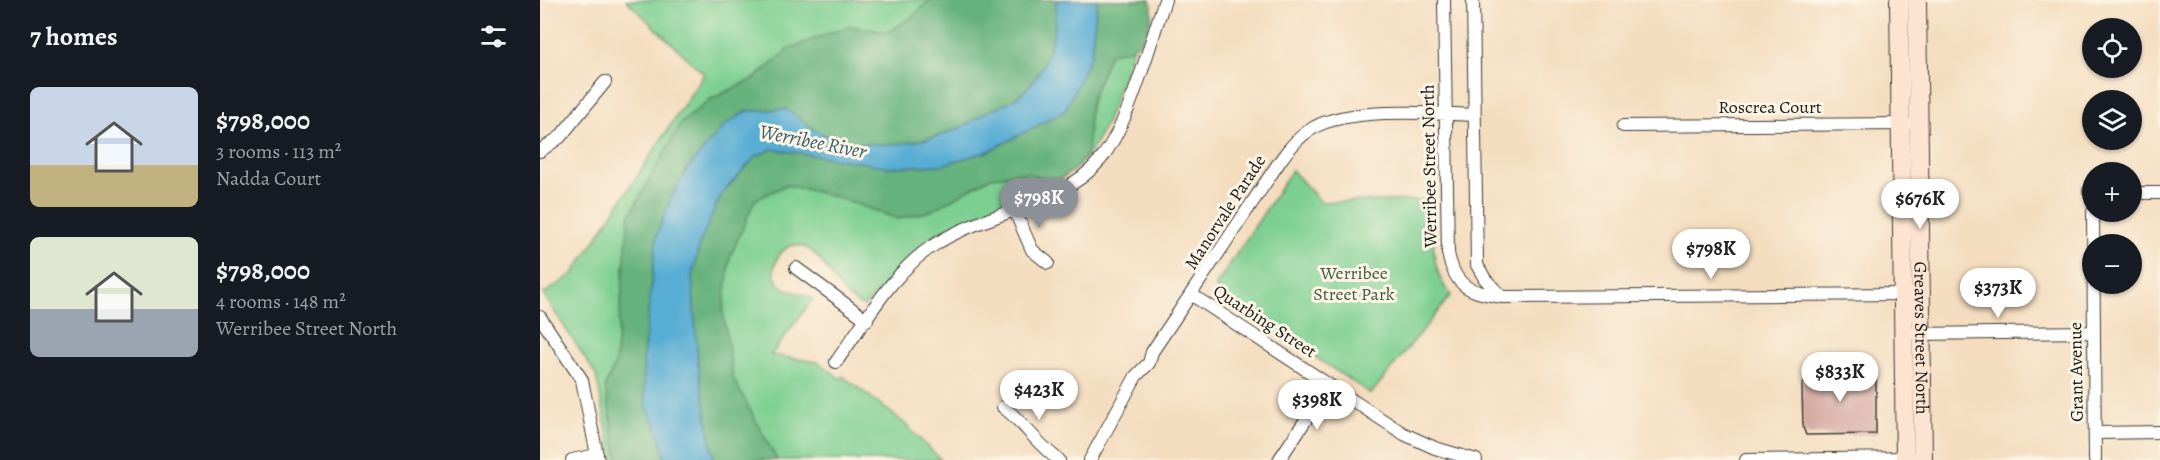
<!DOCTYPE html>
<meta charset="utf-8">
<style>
:root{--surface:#171b24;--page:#20242c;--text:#f1f3f6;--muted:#9ea1a6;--accent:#8c9099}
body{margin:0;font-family:Alegreya,serif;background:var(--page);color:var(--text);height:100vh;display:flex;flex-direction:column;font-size:22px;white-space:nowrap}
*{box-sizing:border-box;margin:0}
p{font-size:20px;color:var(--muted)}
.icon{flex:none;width:33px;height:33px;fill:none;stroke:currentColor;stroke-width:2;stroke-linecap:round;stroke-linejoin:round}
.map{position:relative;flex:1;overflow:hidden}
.drawer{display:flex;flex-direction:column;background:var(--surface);width:540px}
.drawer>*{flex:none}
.fabs{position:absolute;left:1542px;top:18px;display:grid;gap:12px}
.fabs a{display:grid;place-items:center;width:60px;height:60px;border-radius:50%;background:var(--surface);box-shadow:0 2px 4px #0004;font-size:30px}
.price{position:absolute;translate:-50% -51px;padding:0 14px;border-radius:21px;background:#fff;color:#222;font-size:20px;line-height:39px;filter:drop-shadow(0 2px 3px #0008)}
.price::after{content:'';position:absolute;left:50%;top:36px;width:18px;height:14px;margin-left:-9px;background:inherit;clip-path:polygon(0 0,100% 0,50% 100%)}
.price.active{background:var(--accent);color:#fff}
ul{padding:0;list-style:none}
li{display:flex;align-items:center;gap:18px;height:150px;padding:0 30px}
li span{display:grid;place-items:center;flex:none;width:168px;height:120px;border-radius:9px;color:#555}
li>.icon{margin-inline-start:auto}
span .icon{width:72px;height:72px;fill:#fffc;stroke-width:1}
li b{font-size:26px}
h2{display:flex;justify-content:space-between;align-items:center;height:72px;padding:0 30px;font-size:26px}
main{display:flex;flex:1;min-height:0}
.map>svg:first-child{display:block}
</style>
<main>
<section class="drawer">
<h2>7 homes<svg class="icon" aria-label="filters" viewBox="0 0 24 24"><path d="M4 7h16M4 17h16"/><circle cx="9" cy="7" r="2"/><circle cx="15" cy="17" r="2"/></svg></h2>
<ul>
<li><span style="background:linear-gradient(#c9d6e8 65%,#c2b280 0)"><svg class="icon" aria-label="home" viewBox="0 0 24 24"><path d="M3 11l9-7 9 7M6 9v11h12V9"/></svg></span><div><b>$798,000</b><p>3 rooms · 113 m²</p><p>Nadda Court</p></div></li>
<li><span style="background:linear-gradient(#dfe7d0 60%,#9aa5b1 0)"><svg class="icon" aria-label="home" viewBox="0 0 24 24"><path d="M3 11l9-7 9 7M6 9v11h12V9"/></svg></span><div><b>$798,000</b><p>4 rooms · 148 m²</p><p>Werribee Street North</p></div></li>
</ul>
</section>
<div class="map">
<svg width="1620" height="460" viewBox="0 0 1620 460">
<rect width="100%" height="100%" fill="#fcf5e5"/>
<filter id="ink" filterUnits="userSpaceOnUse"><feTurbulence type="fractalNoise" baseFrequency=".0167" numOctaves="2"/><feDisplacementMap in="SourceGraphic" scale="12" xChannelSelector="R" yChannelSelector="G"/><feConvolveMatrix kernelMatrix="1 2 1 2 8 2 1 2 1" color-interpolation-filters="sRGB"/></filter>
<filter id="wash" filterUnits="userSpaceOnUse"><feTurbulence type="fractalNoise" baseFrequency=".008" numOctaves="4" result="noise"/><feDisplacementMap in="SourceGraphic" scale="24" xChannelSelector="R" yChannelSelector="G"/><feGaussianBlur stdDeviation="1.35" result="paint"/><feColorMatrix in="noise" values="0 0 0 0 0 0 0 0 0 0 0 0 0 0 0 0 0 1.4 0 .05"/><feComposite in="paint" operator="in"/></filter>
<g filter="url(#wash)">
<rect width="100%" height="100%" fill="#f4ddbf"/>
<path fill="#7dcf91" stroke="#4c7656" stroke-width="1.5" d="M86,0h524l-43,121c-8,17 -21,41 -37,52 -41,30 -95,37 -138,64 -30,20 -43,48 -68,69 -32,-8 -41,-69 -75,-60 -16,10 -22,33 -3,43 10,5 19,4 27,10l-42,56 47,7 23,17 2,-3 59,45 39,39h-328l-17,-85 -53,-81 30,-20 131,-200z
M752,170l29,32 112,-2c1,32 -5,70 18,95l-80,99 -153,-101 -2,-8z"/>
<path fill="#66b27b" stroke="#41674c" stroke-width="1.5" d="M390,0h220c7,14 -4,38 -16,47 -6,4 -17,5 -24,6 -5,17 -17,36 -20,54 -5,43 9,53 -39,76l-23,-10 -37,4 -60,34 -33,8 -64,-23 -48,-11 -31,15 -25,57 -7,54 10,67 44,82h-159l-13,-74 10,-22 14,-148 52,-93 30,-24 44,-21 34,-29 59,-23 41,6 23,-15z"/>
<path fill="#58add4" stroke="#3a6478" stroke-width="1.5" d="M516,0h41l-6,54 -26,57 -76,40 -47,14 -51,2 -119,-18 -17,8 -34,38 -21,48 -8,33 6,88 16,96h-48l-9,-33 -12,-24 -2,-44 14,-125 13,-34 17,-31 37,-43 22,-15 41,-2c14,10 28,25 46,29 39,11 90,7 126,-10 10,-4 19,-11 28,-16 15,-7 32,-13 42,-26 20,-24 28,-56 27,-86z"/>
<g id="blocks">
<path fill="#cf9c96" d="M1330,370l6,6v58l-70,1 -3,-8 -1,-41 6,-11 8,-4z"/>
</g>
</g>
<g filter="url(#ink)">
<use href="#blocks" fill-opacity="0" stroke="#3c3934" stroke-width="1.5"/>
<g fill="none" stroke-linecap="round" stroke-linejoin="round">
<g stroke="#3c3934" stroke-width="14">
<path id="street" d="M904,0l4,253c7,35 22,39 54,44l408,-3
M933,0l4,265 8,14 17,18
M1083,126l284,-2
M0,151l20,-14 45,-55
M1549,191l3,3
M1592,193h28
M474,209l18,41 16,13
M1553,212l2,248
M256,268l71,52
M652,295l212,139 31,14 41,12
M0,317l42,63 16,80
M1374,334l179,-2
M296,362c30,-41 58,-94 103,-120 48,-30 124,-37 161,-82 29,-35 49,-115 65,-160
M463,407c21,15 34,38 56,53
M1555,433l65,-1
M32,460l25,-5
M550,460l46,-84 13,-13 3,-11 128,-191c9,-13 19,-25 33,-33 36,-21 119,-15 161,-13
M739,460l50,-75
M1206,460l166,-2"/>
</g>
<g stroke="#3c3934" stroke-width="20">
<g id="secondary">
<path d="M1359,0l6,460"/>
<path id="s1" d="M1377,0l6,460"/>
</g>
</g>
<use href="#street" stroke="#fff" stroke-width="12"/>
<use href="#secondary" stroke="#fde4d1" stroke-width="18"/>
</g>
</g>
<g text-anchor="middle" stroke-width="6" stroke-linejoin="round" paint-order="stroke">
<g font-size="18" fill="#1c1c1c" stroke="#fcf5e5">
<text x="1230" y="113">Roscrea Court</text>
<text transform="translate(889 166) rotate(-91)" y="6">Werribee Street North</text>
<text transform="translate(685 212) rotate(-57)" y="6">Manorvale Parade</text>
<text transform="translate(725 321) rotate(33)" y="6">Quarbing Street</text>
<text dy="6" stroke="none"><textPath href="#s1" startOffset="338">Greaves Street North</textPath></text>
<text transform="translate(1536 372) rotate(-91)" y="6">Grant Avenue</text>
</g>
<g font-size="18" fill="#3e5b45" stroke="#fcf5e5">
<text x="814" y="279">Werribee<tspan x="814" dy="21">Street Park</tspan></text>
</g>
<g font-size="20" font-style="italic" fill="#375d6f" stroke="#fcf5e5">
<text transform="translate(273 141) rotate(11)" y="7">Werribee River</text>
</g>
</g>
</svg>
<div class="fabs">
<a><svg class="icon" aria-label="locate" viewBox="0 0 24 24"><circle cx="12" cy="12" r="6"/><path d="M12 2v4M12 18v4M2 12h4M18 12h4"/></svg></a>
<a><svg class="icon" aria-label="layers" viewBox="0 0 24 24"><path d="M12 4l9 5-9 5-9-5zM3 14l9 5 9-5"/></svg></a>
<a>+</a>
<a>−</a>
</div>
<b class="price active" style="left:499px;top:229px">$798K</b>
<b class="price" style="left:1380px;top:230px">$676K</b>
<b class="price" style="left:1171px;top:280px">$798K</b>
<b class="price" style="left:1458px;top:319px">$373K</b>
<b class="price" style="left:1300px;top:403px">$833K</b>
<b class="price" style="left:499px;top:421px">$423K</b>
<b class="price" style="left:777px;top:431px">$398K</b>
</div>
</main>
